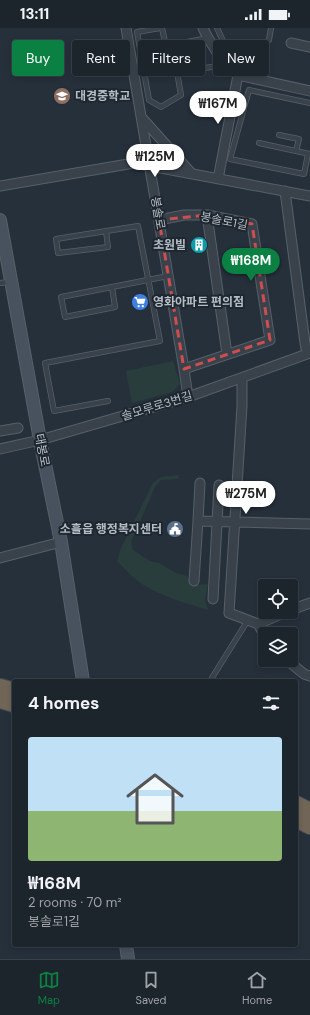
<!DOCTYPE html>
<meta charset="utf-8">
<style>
:root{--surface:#1c242c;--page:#252c34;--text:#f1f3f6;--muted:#a0a4a9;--line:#3a4148;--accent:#0b8043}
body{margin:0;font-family:"DM Sans","Noto Sans KR",sans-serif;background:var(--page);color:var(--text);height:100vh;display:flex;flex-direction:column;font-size:15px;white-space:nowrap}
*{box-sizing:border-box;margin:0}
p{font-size:13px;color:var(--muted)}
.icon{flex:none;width:22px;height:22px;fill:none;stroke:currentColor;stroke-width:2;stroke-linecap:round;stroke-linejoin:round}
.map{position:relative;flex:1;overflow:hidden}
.panel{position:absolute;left:12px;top:651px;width:286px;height:268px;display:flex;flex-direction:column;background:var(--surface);border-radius:4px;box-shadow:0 2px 6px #0003,0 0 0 1px var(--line)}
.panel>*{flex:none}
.guide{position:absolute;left:12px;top:12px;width:286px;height:36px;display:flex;gap:8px}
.controls{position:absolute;left:258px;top:551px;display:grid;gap:8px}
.controls a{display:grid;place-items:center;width:40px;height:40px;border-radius:4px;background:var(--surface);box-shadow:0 2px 6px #0003,0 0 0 1px var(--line);font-size:20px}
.price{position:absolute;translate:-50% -34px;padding:0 9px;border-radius:14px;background:#fff;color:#222;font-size:13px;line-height:26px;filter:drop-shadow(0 1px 2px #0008)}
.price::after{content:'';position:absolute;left:50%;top:24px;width:12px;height:9px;margin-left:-6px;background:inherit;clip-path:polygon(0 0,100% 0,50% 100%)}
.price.selected{background:var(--accent);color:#fff}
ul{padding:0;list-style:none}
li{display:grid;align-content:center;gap:8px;height:212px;padding:0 16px}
li span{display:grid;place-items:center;height:124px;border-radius:4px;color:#555}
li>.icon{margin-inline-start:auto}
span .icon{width:72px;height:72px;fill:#fffc;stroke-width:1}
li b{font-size:17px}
h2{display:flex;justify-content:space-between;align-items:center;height:48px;padding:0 16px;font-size:17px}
.chip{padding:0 14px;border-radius:4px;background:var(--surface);box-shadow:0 2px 6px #0003,0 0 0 1px var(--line);font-size:14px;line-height:36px}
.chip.selected{background:var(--accent);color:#fff}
.status{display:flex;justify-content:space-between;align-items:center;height:28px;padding:0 20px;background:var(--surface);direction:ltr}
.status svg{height:11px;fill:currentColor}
.menu{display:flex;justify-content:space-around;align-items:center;height:56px;border-top:1px solid var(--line);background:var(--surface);font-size:11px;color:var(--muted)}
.menu a{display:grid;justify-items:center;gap:2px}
.menu .selected{color:var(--accent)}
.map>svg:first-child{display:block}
</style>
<div class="status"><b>13:11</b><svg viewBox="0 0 49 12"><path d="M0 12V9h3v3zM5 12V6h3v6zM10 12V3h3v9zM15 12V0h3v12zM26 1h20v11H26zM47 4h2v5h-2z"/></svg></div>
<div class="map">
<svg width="310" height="931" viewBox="0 0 310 931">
<rect width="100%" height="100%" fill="#26303b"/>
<path fill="#293d3d" d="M173,333l7,23 -8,8 -40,11 -6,-32z
M178,447l1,4 -18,1 -6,7 -24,55 2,8 17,11 9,2 17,10 11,3 7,9 14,-1 -3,16 3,10c-22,-7 -46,-13 -66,-26 -9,-6 -17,-15 -25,-23l4,-13 32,-65 8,-6z"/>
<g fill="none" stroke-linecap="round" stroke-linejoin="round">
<g stroke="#576069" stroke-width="6">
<path id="service" d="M160,0l-23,4 12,68 12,7 20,-12 -4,-23 48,-7
M162,0l4,18 42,-8
M217,0l7,15 8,7 30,-3 7,-7 2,-12
M279,107l20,4 -3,12
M259,115l51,11
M308,126l-4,20 -74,-15 19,-69 61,13
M106,203l2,16 -50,6 -2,-14 82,-13 22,115 -115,22 9,48 54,-10
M0,255l10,-1
M112,259l3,20 -50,10 -4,-20c36,-7 72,-14 107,-21
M210,653l38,-61"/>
</g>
<g stroke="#576069" stroke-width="11">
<path id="minor" d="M126,0l58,341 4,28
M203,0l5,10 17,27 13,10 72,16
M291,15l19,4
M142,90l50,56
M218,151l20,-104
M0,158l134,-23 176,33
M285,163l20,152 2,11
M207,187l20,139
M159,192l25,-5h23l45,9 18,116 -86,29
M242,351v27l-13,207 29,11 28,-12
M0,403l18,-3
M0,421l40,-9 148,-43 122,-44
M198,493l2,-38
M0,530l61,-16
M194,553l4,-60 112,3
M213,571l6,-114
M291,582l19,-7
M258,596l7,12
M287,632l17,14 6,2"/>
</g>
<g stroke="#576069" stroke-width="14">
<path id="secondary" d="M0,192l40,220 21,102 22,139
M126,917l2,14"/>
</g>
<g stroke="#444d56" stroke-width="18">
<path id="motorway" d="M0,659l14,4
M0,672l14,4
M296,776l14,7
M296,791l14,7"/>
</g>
<use href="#service" stroke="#39424b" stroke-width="4.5"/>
<use href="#minor" stroke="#39424b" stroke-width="9"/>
<use href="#secondary" stroke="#48515e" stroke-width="12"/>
<use href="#motorway" stroke="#706557" stroke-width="16"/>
</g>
<path fill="none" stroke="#ce4d50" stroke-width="3" stroke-dasharray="8 5" stroke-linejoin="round" d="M207,187l45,9 18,116 -86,29 -25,-149z"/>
<defs>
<g id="school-disc" transform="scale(0.9)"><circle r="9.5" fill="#8d6e63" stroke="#1e2730"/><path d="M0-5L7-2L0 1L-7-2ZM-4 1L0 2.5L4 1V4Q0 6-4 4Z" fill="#fff"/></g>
<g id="building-disc" transform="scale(0.9)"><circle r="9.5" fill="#0f9aa8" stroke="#1e2730"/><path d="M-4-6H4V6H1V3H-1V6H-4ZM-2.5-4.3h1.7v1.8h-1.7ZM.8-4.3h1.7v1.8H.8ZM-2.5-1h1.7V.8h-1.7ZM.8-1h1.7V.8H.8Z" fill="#fff"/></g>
<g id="supermarket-disc" transform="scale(0.9)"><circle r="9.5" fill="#3f7fe0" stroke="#1e2730"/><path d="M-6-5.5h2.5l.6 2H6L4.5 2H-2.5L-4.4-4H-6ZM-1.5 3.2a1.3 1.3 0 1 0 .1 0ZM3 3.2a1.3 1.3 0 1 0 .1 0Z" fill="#fff"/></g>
<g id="civic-disc" transform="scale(0.9)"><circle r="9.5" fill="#5c6f8a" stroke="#1e2730"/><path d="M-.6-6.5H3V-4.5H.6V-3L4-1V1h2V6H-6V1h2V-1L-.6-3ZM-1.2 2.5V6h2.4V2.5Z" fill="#fff"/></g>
</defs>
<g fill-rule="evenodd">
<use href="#school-disc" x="62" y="68"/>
<use href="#building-disc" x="199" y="217"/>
<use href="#supermarket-disc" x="140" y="274"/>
<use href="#civic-disc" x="175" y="501"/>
</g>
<g text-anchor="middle" stroke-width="4" stroke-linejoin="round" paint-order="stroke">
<g font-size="12" font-weight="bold" fill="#b5bdc6" stroke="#1e2730" text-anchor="start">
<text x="75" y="72">대경중학교</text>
<text x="186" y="221" text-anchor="end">초원빌</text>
<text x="153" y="278">영화아파트 편의점</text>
<text x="162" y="505" text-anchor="end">소흘읍 행정복지센터</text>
</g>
<g font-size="12" fill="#b5bdc6" stroke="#1e2730">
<text transform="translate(158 185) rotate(80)" y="4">봉솔로</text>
<text transform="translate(224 193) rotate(11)" y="4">봉솔로1길</text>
<text transform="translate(157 378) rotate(-17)" y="4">솔모루로3번길</text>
<text transform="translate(42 422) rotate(79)" y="4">태봉로</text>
</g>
</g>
</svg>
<div class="controls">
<a><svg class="icon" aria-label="locate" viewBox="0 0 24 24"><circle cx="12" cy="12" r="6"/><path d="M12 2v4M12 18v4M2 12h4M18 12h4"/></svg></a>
<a><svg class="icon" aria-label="layers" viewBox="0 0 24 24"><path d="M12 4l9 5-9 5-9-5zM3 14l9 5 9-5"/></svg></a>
</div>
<b class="price" style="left:218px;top:97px">₩167M</b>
<b class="price" style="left:155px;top:150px">₩125M</b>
<b class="price selected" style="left:251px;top:254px">₩168M</b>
<b class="price" style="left:246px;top:487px">₩275M</b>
<div class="guide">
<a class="chip selected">Buy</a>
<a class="chip">Rent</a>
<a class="chip">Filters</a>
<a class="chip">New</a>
</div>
<section class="panel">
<h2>4 homes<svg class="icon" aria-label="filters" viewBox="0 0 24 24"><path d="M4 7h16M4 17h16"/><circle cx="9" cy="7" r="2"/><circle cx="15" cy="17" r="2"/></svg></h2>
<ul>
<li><span style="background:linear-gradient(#bfe0f5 60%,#8fb573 0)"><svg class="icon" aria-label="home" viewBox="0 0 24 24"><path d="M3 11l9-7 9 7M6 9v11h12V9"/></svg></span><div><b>₩168M</b><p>2 rooms · 70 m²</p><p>봉솔로1길</p></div></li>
</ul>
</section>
</div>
<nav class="menu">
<a class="selected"><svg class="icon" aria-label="map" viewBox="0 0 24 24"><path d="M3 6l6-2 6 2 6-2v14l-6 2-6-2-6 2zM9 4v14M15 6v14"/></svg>Map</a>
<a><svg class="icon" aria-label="saved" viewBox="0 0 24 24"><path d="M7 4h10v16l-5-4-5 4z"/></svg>Saved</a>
<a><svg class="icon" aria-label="home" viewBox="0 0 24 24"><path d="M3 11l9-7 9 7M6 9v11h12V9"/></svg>Home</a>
</nav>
